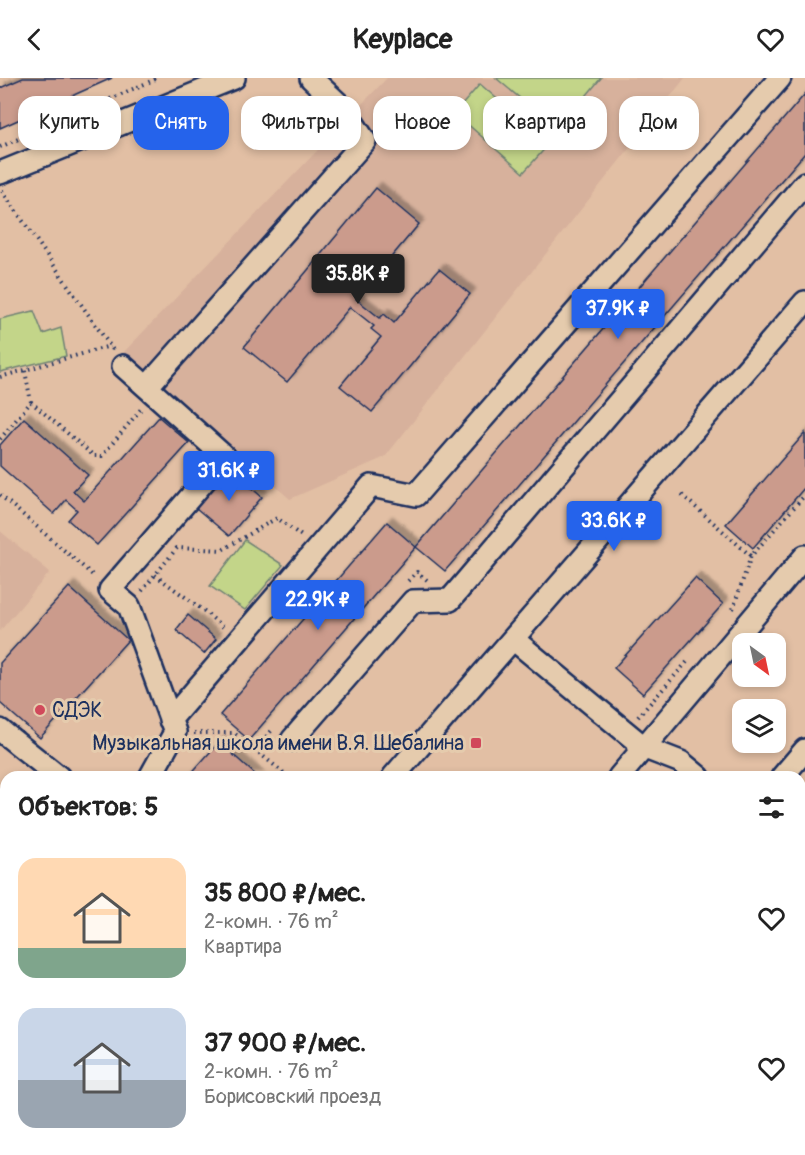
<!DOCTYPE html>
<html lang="ru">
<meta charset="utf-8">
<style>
:root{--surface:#fff;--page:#f2f2f2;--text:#222;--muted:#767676;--accent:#2563eb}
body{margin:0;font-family:Pangolin,sans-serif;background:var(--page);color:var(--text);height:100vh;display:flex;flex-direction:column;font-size:22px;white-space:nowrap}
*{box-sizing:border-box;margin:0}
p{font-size:20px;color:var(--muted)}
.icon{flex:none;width:33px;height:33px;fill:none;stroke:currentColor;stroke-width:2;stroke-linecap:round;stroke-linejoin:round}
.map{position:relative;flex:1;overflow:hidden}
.side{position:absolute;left:0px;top:693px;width:806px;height:384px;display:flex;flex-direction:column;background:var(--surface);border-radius:18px 18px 0 0;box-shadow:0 3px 9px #0003}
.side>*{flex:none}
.hud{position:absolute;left:18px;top:18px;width:770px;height:54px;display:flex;gap:12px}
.needle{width:39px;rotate:147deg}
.buttons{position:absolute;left:732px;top:555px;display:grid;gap:12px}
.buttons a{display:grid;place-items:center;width:54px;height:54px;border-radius:12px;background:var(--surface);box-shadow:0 3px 9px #0003;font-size:30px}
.price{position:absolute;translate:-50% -51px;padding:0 14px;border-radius:6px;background:var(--accent);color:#fff;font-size:20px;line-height:39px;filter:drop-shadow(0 2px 3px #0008)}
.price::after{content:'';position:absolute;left:50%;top:36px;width:18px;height:14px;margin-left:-9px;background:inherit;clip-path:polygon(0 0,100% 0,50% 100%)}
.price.active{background:#222;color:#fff}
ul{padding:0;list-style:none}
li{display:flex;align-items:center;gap:18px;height:150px;padding:0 18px}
li span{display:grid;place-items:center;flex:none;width:168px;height:120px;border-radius:18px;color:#555}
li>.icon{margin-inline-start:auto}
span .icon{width:72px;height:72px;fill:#fffc;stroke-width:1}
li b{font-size:26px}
h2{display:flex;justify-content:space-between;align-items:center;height:72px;padding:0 18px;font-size:26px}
.chip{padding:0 21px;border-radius:18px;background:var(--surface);box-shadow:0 3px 9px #0003;font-size:21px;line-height:54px}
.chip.active{background:var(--accent);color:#fff}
header{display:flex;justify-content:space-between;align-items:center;height:78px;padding:0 18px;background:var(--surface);font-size:27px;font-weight:700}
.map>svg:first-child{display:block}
</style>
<header><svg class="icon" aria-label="back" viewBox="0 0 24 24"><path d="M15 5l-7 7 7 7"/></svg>Keyplace<svg class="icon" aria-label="heart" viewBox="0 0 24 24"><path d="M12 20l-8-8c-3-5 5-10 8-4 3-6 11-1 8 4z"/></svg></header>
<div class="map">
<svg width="805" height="1077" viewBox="0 0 805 1077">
<defs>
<filter id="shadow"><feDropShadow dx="5.5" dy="-5.5" stdDeviation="1.5" flood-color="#0004"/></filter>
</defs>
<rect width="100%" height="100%" fill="#e2bfa4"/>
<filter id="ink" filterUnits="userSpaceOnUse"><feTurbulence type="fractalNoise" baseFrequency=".0167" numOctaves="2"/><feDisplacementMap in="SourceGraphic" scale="12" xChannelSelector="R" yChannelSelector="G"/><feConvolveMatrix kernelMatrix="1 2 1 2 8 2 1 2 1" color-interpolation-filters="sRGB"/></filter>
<g filter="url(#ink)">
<path fill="#d7b19c" d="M387,0h298l-300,379 -95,42 -167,-146z
M0,453l50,41 -50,59z
M98,1071h212l6,6h-227z"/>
<path fill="#c3d589" stroke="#6f8274" stroke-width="1.5" d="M496,0h105l-43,52z
M480,6l69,60 -26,29 -68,-60z
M34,233l9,23 18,-6 5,28 -66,16v-53z
M245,462l38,25 -38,45 -35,-24z
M0,896l6,14v27l-6,3z
M603,1071h44l-6,6h-31z"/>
<path fill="#cb9b8c" stroke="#1b2f5e" stroke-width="1.5" filter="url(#shadow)" d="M23,0h89l-112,50v-40z
M805,16v59l-360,418 -29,-24z
M376,110l43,36 -63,75 24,19 4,-4 10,9 45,-54 31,25 -98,118 -32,-26 41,-49 -10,-8 3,-3 -24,-19 -63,75 -43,-35z
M159,339l30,26 -92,102 -29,-25 9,-10 -11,-10 -12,14 -54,-48v-21l24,-27 64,57 -15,16 11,10z
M805,355v54l-52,61 -27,-24z
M229,391l33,28 -33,39 -33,-28z
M387,444l29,25 -167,193 -29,-25z
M695,500l28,26 -80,90 -29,-26z
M69,509l59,53 -88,98 -40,-35v-40z
M188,537l28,24 -12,15 -28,-24z
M219,664l39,35h-70z
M6,787v15l-6,-10z
M805,946v55l-5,6v-55z
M695,1071h48l-5,6h-48z"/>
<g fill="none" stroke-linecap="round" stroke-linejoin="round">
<g stroke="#1b2f5e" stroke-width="26">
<path id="minor" d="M0,95l234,-95
M123,288l102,91 -115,133 19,16 46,126 -25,45
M147,309l218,-246 -21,-32 -33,-31
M513,561l132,109 36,14 18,15
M170,642l201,-234 45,9 364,-417
M0,652l59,47
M292,662l121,-139 37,-1 355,-417
M393,699l412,-475
M619,699l186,-221
M782,699l23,-27
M800,783l5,4
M800,1054l5,-5
M352,1071l7,6
M536,1071l7,6
M11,1077l10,-6
M430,1077l5,-6
M778,1077l6,-6"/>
</g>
<path stroke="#1b2f5e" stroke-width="4" stroke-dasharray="1.5 4.5" stroke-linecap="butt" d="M0,69l158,-69
M2,113l111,159
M25,293l6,31
M0,299l110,-31
M0,361l31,-37 63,54h8l39,-47
M0,417l95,82
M682,417l69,61 54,-61
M155,497l48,35 21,18
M408,503l9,-9 10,8
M142,513l35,-43 45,2 55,-32 26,19
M733,531l18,-53
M638,639l49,-55
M194,655h40l55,44
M254,672l20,-22
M800,837l5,-6
M800,918l5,-7
M383,1071l5,4 3,-4
M741,1073l4,4
M659,1077l5,-6"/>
<use href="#minor" stroke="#e5cbad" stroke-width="21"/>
</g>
</g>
<g fill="#d1495b" stroke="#e5cbad" stroke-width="2">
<circle cx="40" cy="632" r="6"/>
<rect x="470" y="659" width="12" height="12" rx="3"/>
</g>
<g text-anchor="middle" stroke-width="6" stroke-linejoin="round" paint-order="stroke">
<g font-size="21" fill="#1b2f5e" stroke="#e5cbad" text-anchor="start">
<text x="52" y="639">СДЭК</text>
<text x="464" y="672" text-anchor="end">Музыкальная школа имени В.Я. Шебалина</text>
</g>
</g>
</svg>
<div class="buttons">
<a><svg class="needle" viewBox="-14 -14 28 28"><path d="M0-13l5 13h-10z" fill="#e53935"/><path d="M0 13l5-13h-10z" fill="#767676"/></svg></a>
<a><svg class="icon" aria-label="layers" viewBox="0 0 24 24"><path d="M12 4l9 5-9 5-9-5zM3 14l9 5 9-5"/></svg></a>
</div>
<b class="price active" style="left:358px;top:227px">35.8K ₽</b>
<b class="price" style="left:618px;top:262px">37.9K ₽</b>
<b class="price" style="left:229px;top:424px">31.6K ₽</b>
<b class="price" style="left:614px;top:474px">33.6K ₽</b>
<b class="price" style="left:318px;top:553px">22.9K ₽</b>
<div class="hud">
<a class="chip">Купить</a>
<a class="chip active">Снять</a>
<a class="chip">Фильтры</a>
<a class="chip">Новое</a>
<a class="chip">Квартира</a>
<a class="chip">Дом</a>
</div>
<section class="side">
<h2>Объектов: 5<svg class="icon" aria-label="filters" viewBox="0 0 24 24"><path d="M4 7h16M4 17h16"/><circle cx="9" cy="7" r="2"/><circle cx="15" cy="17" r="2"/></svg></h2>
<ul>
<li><span style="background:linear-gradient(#ffd9b3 75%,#7fa58c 0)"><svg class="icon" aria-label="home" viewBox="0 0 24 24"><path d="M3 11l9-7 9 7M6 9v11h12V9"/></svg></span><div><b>35 800 ₽/мес.</b><p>2-комн. · 76 m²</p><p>Квартира</p></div><svg class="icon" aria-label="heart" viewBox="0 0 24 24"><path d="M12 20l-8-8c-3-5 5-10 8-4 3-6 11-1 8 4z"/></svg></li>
<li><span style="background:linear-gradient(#c9d6e8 60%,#9aa5b1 0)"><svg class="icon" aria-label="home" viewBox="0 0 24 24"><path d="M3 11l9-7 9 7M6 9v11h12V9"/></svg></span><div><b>37 900 ₽/мес.</b><p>2-комн. · 76 m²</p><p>Борисовский проезд</p></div><svg class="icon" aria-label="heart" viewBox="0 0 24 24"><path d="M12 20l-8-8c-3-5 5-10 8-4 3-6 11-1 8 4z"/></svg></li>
</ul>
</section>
</div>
